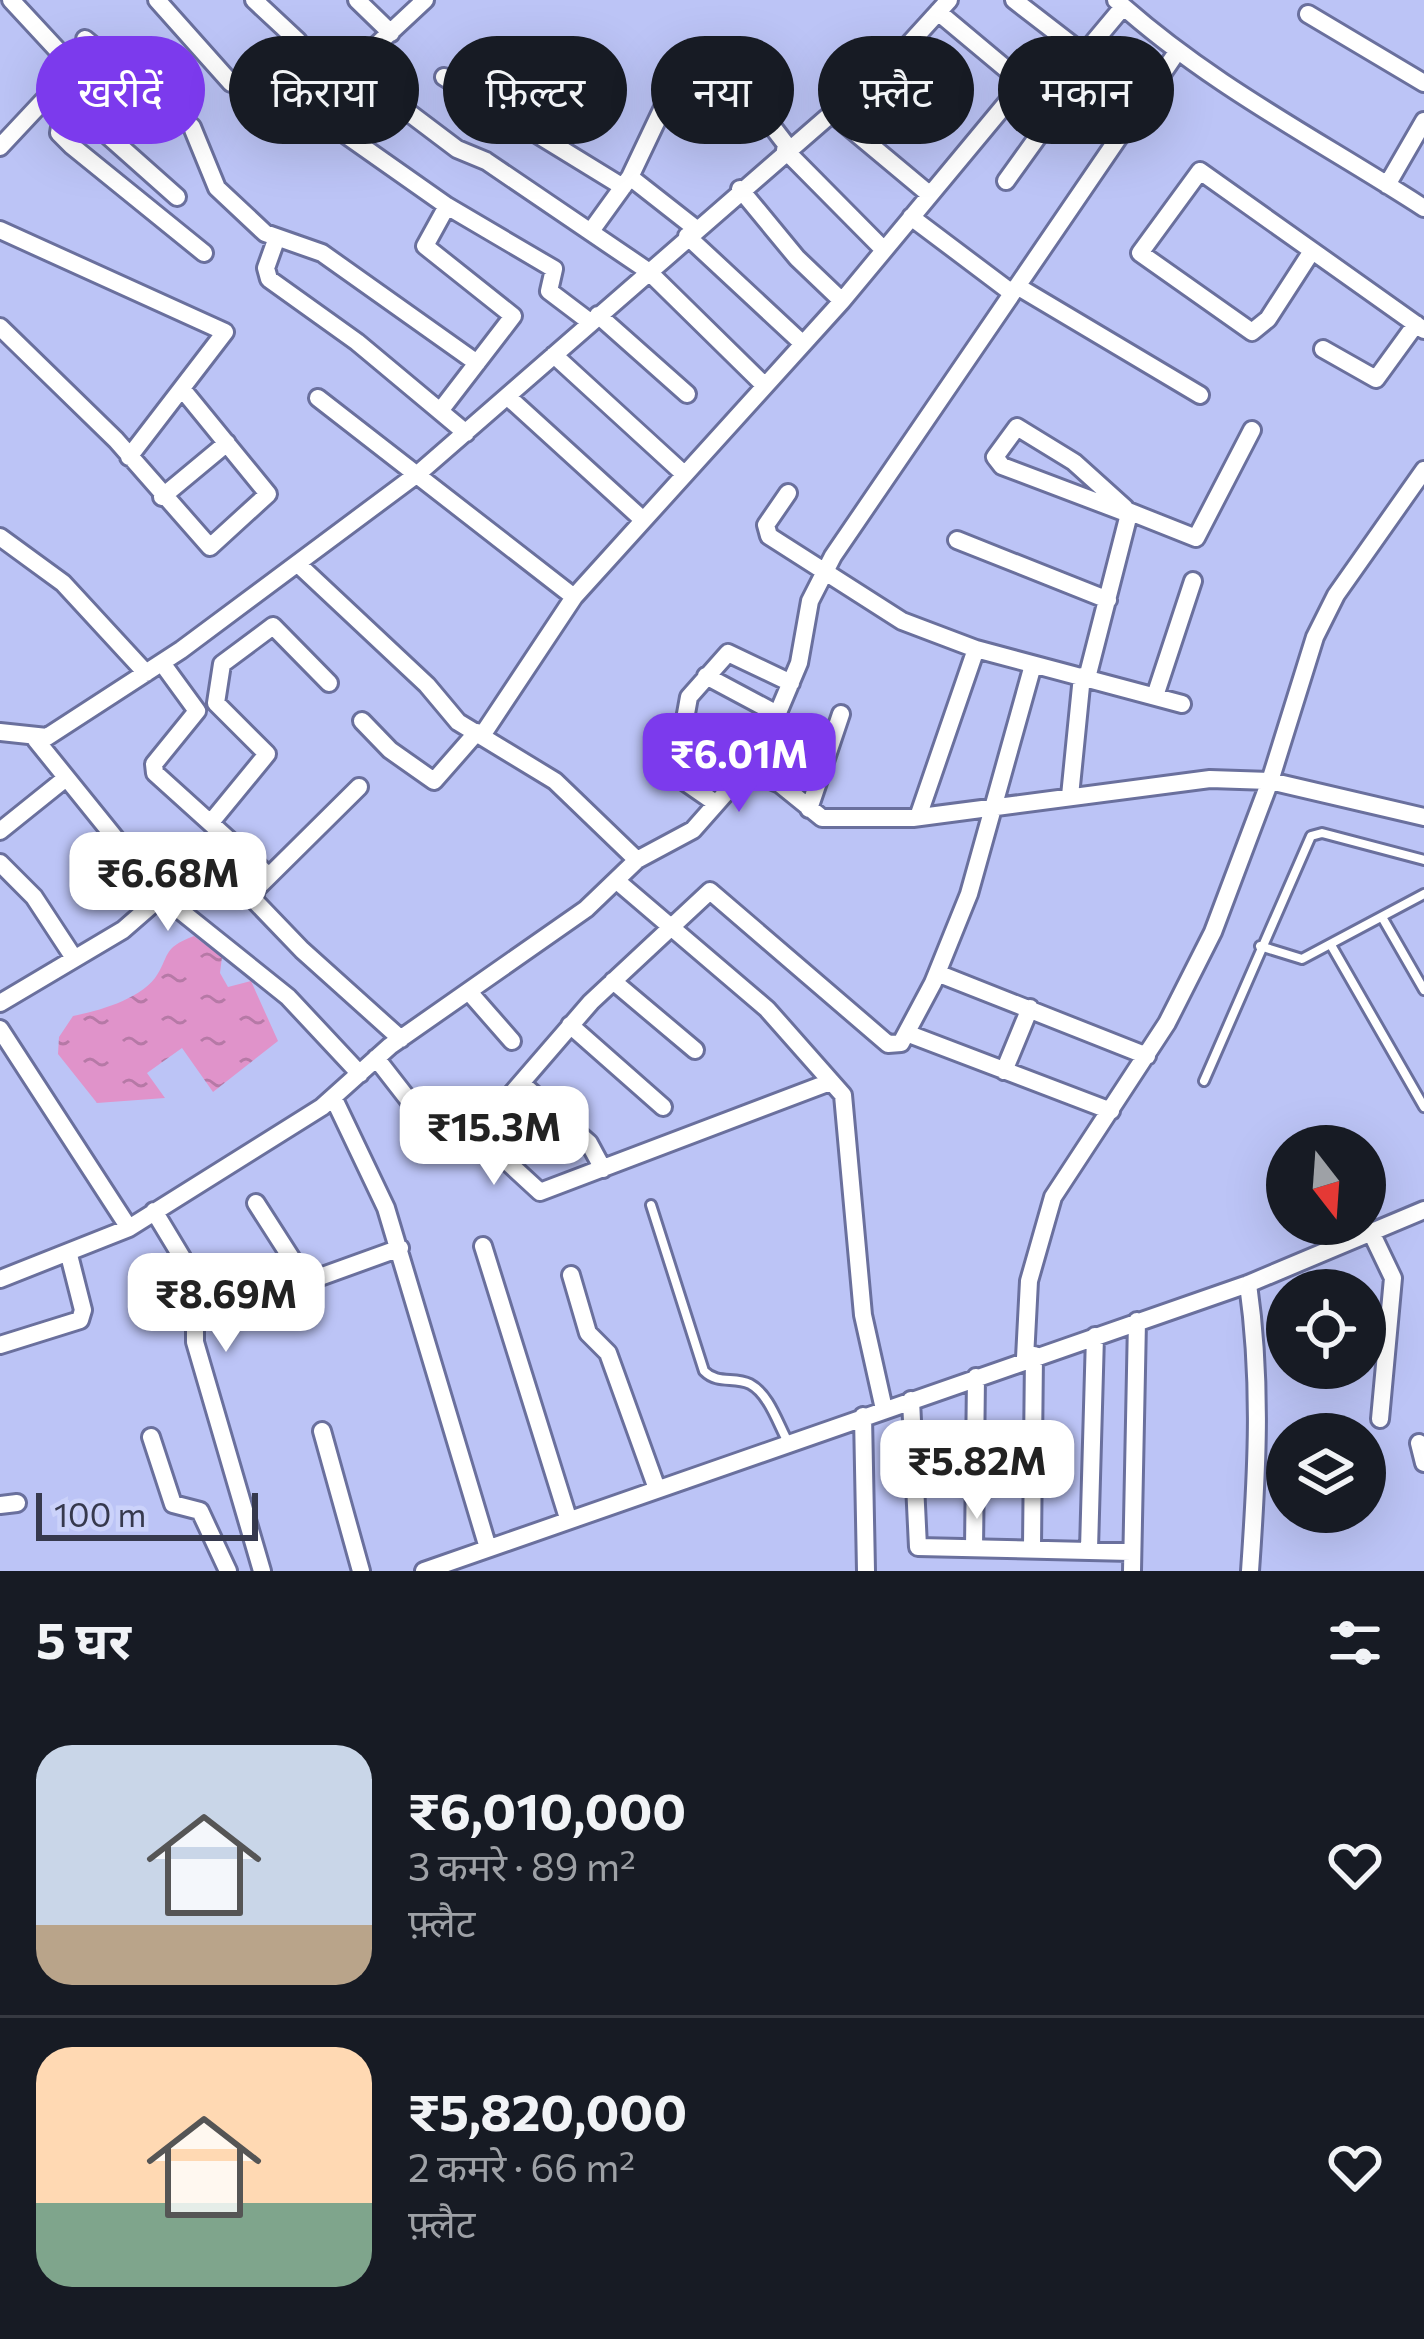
<!DOCTYPE html>
<html lang="hi">
<meta charset="utf-8">
<style>
:root{--surface:#171b24;--page:#242831;--text:#f1f3f6;--muted:#9ea1a6;--line:#363941;--accent:#7c3aed}
body{margin:0;font-family:Commissioner,"Noto Sans Devanagari",sans-serif;background:var(--page);color:var(--text);height:100vh;display:flex;flex-direction:column;font-size:45px;white-space:nowrap}
*{box-sizing:border-box;margin:0}
p{font-size:39px;color:var(--muted)}
.icon{flex:none;width:66px;height:66px;fill:none;stroke:currentColor;stroke-width:2;stroke-linecap:round;stroke-linejoin:round}
.map{position:relative;height:1571px;overflow:hidden}
.details{display:flex;flex-direction:column;background:var(--surface);flex:1}
.details>*{flex:none}
.guide{position:absolute;left:36px;top:36px;width:1353px;height:108px;display:flex;gap:24px}
.needle{width:78px;rotate:163deg}
.fabs{position:absolute;left:1266px;top:1125px;display:grid;gap:24px}
.fabs a{display:grid;place-items:center;width:120px;height:120px;border-radius:50%;background:var(--surface);box-shadow:0 12px 48px #0002;font-size:60px}
.scale{position:absolute;left:36px;bottom:30px;width:222px;box-sizing:border-box;padding-left:12px;border:6px solid #36394d;border-top:0;font-size:33px;line-height:42px;white-space:nowrap;color:#36394d;-webkit-text-stroke:9px #cbd2fa;paint-order:stroke}
.price{position:absolute;translate:-50% -102px;padding:0 27px;border-radius:24px;background:#fff;color:#222;font-size:39px;line-height:78px;filter:drop-shadow(0 3px 6px #0008)}
.price::after{content:'';position:absolute;left:50%;top:72px;width:36px;height:27px;margin-left:-18px;background:inherit;clip-path:polygon(0 0,100% 0,50% 100%)}
.price.on{background:var(--accent);color:#fff}
ul{padding:0;list-style:none}
li{display:flex;align-items:center;gap:36px;height:300px;padding:0 36px}
li+li{border-top:3px solid var(--line)}
li span{display:grid;place-items:center;flex:none;width:336px;height:240px;border-radius:36px;color:#555}
li>.icon{margin-inline-start:auto}
span .icon{width:144px;height:144px;fill:#fffc;stroke-width:1}
li b{font-size:51px}
h2{display:flex;justify-content:space-between;align-items:center;height:144px;padding:0 36px;font-size:51px}
.tag{padding:0 42px;border-radius:54px;background:var(--surface);box-shadow:0 12px 48px #0002;font-size:42px;line-height:108px}
.tag.on{background:var(--accent);color:#fff}
.map>svg:first-child{display:block}
</style>
<div class="map">
<svg width="1424" height="1571" viewBox="0 0 1424 1571">
<defs>
<pattern id="water-ripples" width="26" height="14" patternUnits="userSpaceOnUse" patternTransform="scale(3)"><rect width="26" height="14" fill="#e093ca"/><path d="M2 4q2-2 4 0t4 0M15 11q2-2 4 0t4 0" fill="none" stroke="#b679a6"/></pattern>
</defs>
<rect width="100%" height="100%" fill="#bcc4f6"/>
<path fill="url(#water-ripples)" d="M194,936l28,21 -2,16 8,14 23,-6 27,60 -65,51 -31,-44 -35,25 18,25 -68,5 -39,-49 1,-17 14,-21c25,-5 65,-16 82,-38 15,-21 6,-30 39,-42z"/>
<g fill="none" stroke-linecap="round" stroke-linejoin="round">
<g stroke="#6a709d" stroke-width="14">
<path id="service" d="M1382,917l42,73
M1331,945l93,162
M1260,946l42,13 122,-65
M1204,1081l107,-245 11,-3 102,27
M651,1205l53,166c14,14 30,5 46,13 19,10 28,40 38,58"/>
</g>
<g stroke="#6a709d" stroke-width="22">
<path id="minor" d="M157,0l74,83
M254,0l44,41
M357,0l34,33
M425,0l-74,69 -32,47 128,90 107,63 -5,22 41,31
M1014,0l70,54
M1116,0c94,85 203,140 308,208
M1308,14l116,69
M85,39l107,88 25,61 48,45 57,20 155,110
M351,69l106,80 29,12 162,110 115,113
M444,77l179,110
M44,100l18,15 -3,18 13,13 132,107
M832,113l97,81
M62,115l16,-6 99,88
M0,147l74,-79 -63,-68
M785,150l99,100
M630,177l65,51
M1006,181l43,-60 2,-28 72,-86
M1387,185l37,-64
M740,189l57,69 45,43
M911,217l101,76
M0,230l225,102 -96,125
M591,231l39,-54 49,-103 9,-9 74,48 26,34
M687,236l116,108
M276,240l-10,28 3,11 88,63 109,91
M1312,251l-44,68 -16,13 -112,-79 60,-82 224,159
M1017,286l183,109
M598,315l89,79
M0,327l116,113 94,107 58,-53 -85,-104
M1323,349l53,30 40,-55
M554,355l130,119
M508,397l133,121
M318,398l256,199
M440,411l73,-95 -88,-70 22,-40
M788,493l-22,32 3,11 133,85 74,28 206,55
M162,497l65,-54
M1128,511l68,27 56,-108
M0,537l63,46 83,90
M957,540l151,60
M299,565l128,120 31,37 97,59 82,79
M162,663l35,48 -43,53 1,9 114,103
M706,676l73,39
M1087,678l42,-164 -127,-48 -7,-9 22,-30 57,35 51,46
M1155,696l38,-115
M362,721l28,29 44,31 43,-49
M0,732l47,5 134,-87 239,-178 480,-418 49,-54
M483,734l91,-137 268,-296 181,-218 -85,-71
M36,740l126,156 126,101 72,77
M750,771l30,13 42,34h91l297,-39 60,2 154,36
M359,787l-103,102 -2,11 48,50 99,89
M1070,796l12,-120
M714,802l-39,-27 14,-78 39,-44 63,30
M809,809l32,-95
M918,817l58,-168
M212,821l55,-67 -51,-51 6,-39 51,-38 56,57
M0,831l66,-53
M0,863l34,34 40,61
M617,881l150,128 76,86 20,220 21,94
M937,973l210,83
M613,981l82,69
M470,993l42,48
M0,1003l123,-73 39,-34
M570,1025l93,82
M0,1029l129,199
M909,1034l202,77
M376,1058l63,81
M1004,1071l26,-63
M830,1082l-290,110 -63,-58 114,-132 119,-111 178,153 13,-1 32,-60 36,-89 64,-229
M521,1083l68,60 14,26
M334,1099l52,109 102,340
M256,1203l50,78
M154,1211l61,101
M1370,1230l23,48 -13,141
M483,1246l85,272
M571,1275l17,58 20,20 48,133
M0,1279l129,-51 193,-121 68,-61 196,-137 51,-49 56,-30 68,-77 38,-90 11,-62 23,-45 344,-504
M1248,1284c14,98 9,188 2,287
M0,1345l80,-25 3,-10 -14,-55
M1025,1358l4,-77 24,-84 114,-174 46,-91 57,-151 45,-144 21,-42 88,-125
M911,1400l7,147 213,5
M863,1416l3,155
M322,1431l39,140
M151,1437l22,67 27,7 28,60
M1419,1443l5,20
M0,1505l17,-2
M1032,1546l2,-191
M974,1548l2,-171
M1089,1549l6,-213
M262,1571l-67,-229v-20l205,-74
M424,1571l824,-287 176,-74
M1132,1571l5,-250"/>
</g>
<use href="#service" stroke="#fff" stroke-width="8"/>
<use href="#minor" stroke="#fff" stroke-width="16"/>
</g>
</svg>
<div class="fabs">
<a><svg class="needle" viewBox="-14 -14 28 28"><path d="M0-13l5 13h-10z" fill="#e53935"/><path d="M0 13l5-13h-10z" fill="#9ea1a6"/></svg></a>
<a><svg class="icon" aria-label="locate" viewBox="0 0 24 24"><circle cx="12" cy="12" r="6"/><path d="M12 2v4M12 18v4M2 12h4M18 12h4"/></svg></a>
<a><svg class="icon" aria-label="layers" viewBox="0 0 24 24"><path d="M12 4l9 5-9 5-9-5zM3 14l9 5 9-5"/></svg></a>
</div>
<div class="scale">100 m</div>
<b class="price on" style="left:739px;top:815px">₹6.01M</b>
<b class="price" style="left:168px;top:934px">₹6.68M</b>
<b class="price" style="left:494px;top:1188px">₹15.3M</b>
<b class="price" style="left:226px;top:1355px">₹8.69M</b>
<b class="price" style="left:977px;top:1522px">₹5.82M</b>
<div class="guide">
<a class="tag on">खरीदें</a>
<a class="tag">किराया</a>
<a class="tag">फ़िल्टर</a>
<a class="tag">नया</a>
<a class="tag">फ़्लैट</a>
<a class="tag">मकान</a>
</div>
</div>
<section class="details">
<h2>5 घर<svg class="icon" aria-label="filters" viewBox="0 0 24 24"><path d="M4 7h16M4 17h16"/><circle cx="9" cy="7" r="2"/><circle cx="15" cy="17" r="2"/></svg></h2>
<ul>
<li><span style="background:linear-gradient(#c9d6e8 75%,#b9a48a 0)"><svg class="icon" aria-label="home" viewBox="0 0 24 24"><path d="M3 11l9-7 9 7M6 9v11h12V9"/></svg></span><div><b>₹6,010,000</b><p>3 कमरे · 89 m²</p><p>फ़्लैट</p></div><svg class="icon" aria-label="heart" viewBox="0 0 24 24"><path d="M12 20l-8-8c-3-5 5-10 8-4 3-6 11-1 8 4z"/></svg></li>
<li><span style="background:linear-gradient(#ffd9b3 65%,#7fa58c 0)"><svg class="icon" aria-label="home" viewBox="0 0 24 24"><path d="M3 11l9-7 9 7M6 9v11h12V9"/></svg></span><div><b>₹5,820,000</b><p>2 कमरे · 66 m²</p><p>फ़्लैट</p></div><svg class="icon" aria-label="heart" viewBox="0 0 24 24"><path d="M12 20l-8-8c-3-5 5-10 8-4 3-6 11-1 8 4z"/></svg></li>
</ul>
</section>
